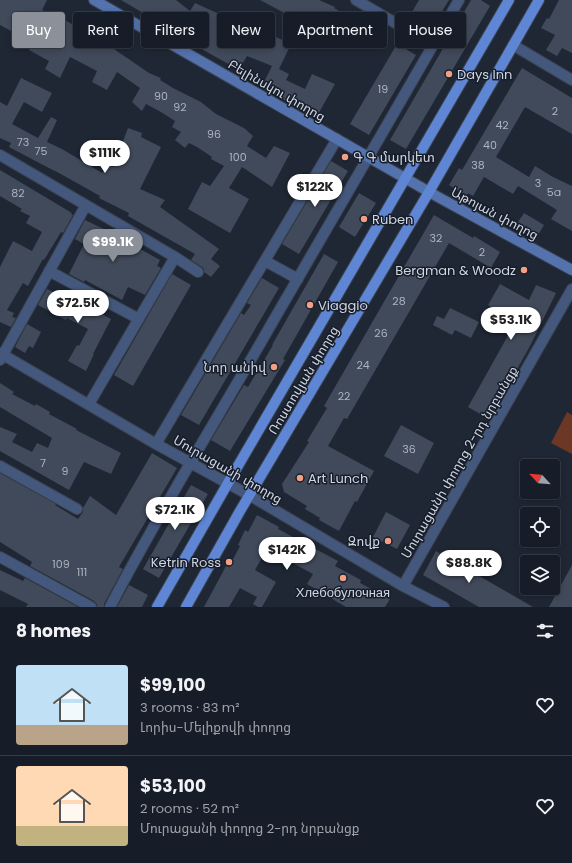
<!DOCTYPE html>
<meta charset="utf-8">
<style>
:root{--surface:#171d28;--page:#202630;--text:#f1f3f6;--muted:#9ea2a8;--line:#363b45;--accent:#8c9099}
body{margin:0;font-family:Poppins,"Noto Sans Armenian",sans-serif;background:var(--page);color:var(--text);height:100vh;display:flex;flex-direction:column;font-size:15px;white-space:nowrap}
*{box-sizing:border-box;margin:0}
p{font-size:13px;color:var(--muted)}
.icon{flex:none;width:22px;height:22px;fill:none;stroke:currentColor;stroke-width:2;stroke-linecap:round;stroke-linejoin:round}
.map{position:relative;height:607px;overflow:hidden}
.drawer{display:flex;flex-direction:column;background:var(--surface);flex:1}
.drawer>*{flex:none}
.hud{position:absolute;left:12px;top:12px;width:548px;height:36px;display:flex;gap:8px}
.needle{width:26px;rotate:296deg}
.fabs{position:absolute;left:520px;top:459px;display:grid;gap:8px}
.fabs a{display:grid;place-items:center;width:40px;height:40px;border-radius:4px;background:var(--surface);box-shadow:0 2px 6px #0003,0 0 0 1px var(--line);font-size:20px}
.price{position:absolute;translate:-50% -34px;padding:0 9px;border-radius:14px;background:#fff;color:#222;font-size:13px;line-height:26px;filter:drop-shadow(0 1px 2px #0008)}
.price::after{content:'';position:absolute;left:50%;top:24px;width:12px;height:9px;margin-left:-6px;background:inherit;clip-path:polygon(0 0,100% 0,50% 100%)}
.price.active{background:var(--accent);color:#fff}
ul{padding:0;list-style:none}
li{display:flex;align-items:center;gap:12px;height:100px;padding:0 16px}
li+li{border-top:1px solid var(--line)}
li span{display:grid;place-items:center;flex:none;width:112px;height:80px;border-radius:4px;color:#555}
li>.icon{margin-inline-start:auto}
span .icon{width:48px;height:48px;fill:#fffc;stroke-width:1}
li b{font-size:17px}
h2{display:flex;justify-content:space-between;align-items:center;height:48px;padding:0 16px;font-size:17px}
.chip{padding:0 14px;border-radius:4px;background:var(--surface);box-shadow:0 2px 6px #0003,0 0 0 1px var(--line);font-size:14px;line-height:36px}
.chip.active{background:var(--accent);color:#fff}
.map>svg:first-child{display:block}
</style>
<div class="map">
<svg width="572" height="607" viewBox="0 0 572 607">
<rect width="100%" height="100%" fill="#1f2735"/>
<path fill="#6c3724" d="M567,412l5,3v39l-21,-11z"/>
<path fill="#414a5a" d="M0,0h47l-5,10 17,7 39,21 51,35 12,5 -1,2 13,8 28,14 15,12 28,14 9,8 -6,10 19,12 8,-12 16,7 -18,34 -30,-20 -13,21 20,11 -19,34 -42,-24 14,-27 8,4 14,-20 -13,-7 1,-2 -15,-10 -8,-4 -4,5 -10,-8 6,-8 -9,-5 3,-6 -14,-9 -15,-8 -4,7 -10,-9 8,-14 -23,-16 -10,18 -15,-8 5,-11 -27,-14 -10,21 -15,-9 4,-8 -20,-11 7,-12 -22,-13 -3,6 -11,-6z
M121,0h55l14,11 5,-8 22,10 17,7 -7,15 22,13 10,-19 32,15 -12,25 10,5 -3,6 19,9 7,-15 23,10 -19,34 -19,-9v-2l-18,-10 -18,-9 11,-22 -25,-10 -8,14 -41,-23 -19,-13 -17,-10z
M260,0h59l16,7 -1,1 21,12 -14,27 -21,-10 1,-1 -9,-5h1l-24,-13 1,-2z
M419,0h30l-15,24 -22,-12z
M471,0h10l9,6 -84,143 -16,-9z
M559,0h13v53l-10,-5 -5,8 -11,-6 9,-15 -14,-7 6,-10 2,1z
M397,44l19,11 -47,80 -19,-11z
M522,68l50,30v36l-47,-27 -29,50 33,20 6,-11 18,11 19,9v45l-21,-12 6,-9 -39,-24 -5,8 -29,-17 -11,19 -5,-3 -1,3 -18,-11 10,-17 3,2z
M21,78l31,15 -10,19 -18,-10 -12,22 26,14 13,-21 6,3 -10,22 15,7 40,24 5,-8 6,2 15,-39 14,5 -1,4 20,10 -21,42 25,11 -5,7 59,42 -8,10 9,7 -9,11 -7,-5v-3l-2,-2 -11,-7 4,-6 -67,-38 1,-3 -30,-15 1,-2 -41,-23 -14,-7 -36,-19 2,-4 -11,-5v-36l7,4z
M331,161l17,10 -49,83 -17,-10z
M0,170l72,43 -1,1 2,1 -10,18 -2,-1 -17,28 -1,-1 -15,27 -5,-3 -16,27 7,3 -2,4 4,1 -5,9 -11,-5v-55l13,-26 19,10 10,-19 -16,-9 4,-7 -10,-5 2,-2 -22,-13z
M359,193l17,10 -21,34 -16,-10z
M524,213l20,12 -7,12 -21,-12z
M434,215l39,23 1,-2 26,16 -9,16 -42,-25 -102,176 -3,-1 -16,28 46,25 -17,31 -2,-1 -16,30 -20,-11 1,-2 -15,-9 2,-3 -23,-14 -2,-8 27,-42 -2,-1 20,-33 -3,-2z
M85,220l21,10 54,30 -3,6 4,2 -16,27 -17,-8 -6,13 -37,-20 -1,2 -15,-8 15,-30 -9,-5z
M324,254l14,8 -55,97 2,1 -55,91 -19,-11 33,-55 4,2 25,-42h-1z
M172,274l19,11 -58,101 -19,-11z
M262,278l17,10 -80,137 -18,-10 60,-102 3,2 7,-10 -4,-2z
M500,284l29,16 7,-15 20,8 -26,53 -41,73 -21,-12 42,-75 -23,-12 7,-11 -6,-4z
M47,289l10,5 1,-2 53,27 -18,35h1l-8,17 -18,-10 9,-16 2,1 9,-17 -21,-11 -1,2 -28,-15z
M450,308l29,14 -8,16 -16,-8 -3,5 -19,-10 4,-9 7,3z
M27,324l14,8 -8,16 -4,-2 -4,7 -10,-6z
M0,383l14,9 -2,2 23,12 1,-2 14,8 -1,2 28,15 -1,1 45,23 -10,21 -27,-12 -15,28 -69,-39v-24l17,7 -5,8 20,10 5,-9 11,5 4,-10 -52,-31z
M401,425l33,18 -16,31 -34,-18z
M152,453l25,15 -58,99 4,2 -19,35v3h-7v-3l-3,-3 -64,-35 2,-4 -32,-20v-69l56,31 -1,1 23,14 5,-7v-4l7,-12 26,19z
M191,485l17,9 -49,84 -16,-9z
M386,512l24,13 -13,24 -24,-12z
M257,515l22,12 -1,2 60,32 -3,5 26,14 -1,3 30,16 -5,8h-39l-39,-23 6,-10 -46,-25 -12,21 21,12 -14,25h-4l-5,-3 4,-7 -17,-9 -11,19h-25l22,-41 3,1 11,-21 -2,-1 7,-15 3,2z
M436,551l97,56h-54l-56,-32z
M572,565v42h-23z
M0,570l23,11 2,-3 53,29h-52l2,-3 -28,-14z
M129,585l19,10 -6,12h-25z"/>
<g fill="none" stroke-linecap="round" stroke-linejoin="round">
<g stroke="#3b4350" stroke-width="12">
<path id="minor" d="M356,0l77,45
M513,45l59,35
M0,155l175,102 23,15
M265,261l33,18
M49,271l90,48
M0,353l156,91 93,51 154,91 41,21
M0,360l86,-155
M89,404l86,-147
M156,444l181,-305
M0,466l77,43
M0,557l91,50
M403,586l169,-297
M110,607c50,-97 108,-189 162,-284 63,-108 125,-215 187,-323"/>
</g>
<g stroke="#3b4350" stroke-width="12">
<path id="secondary" d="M94,0l344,197 134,73"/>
</g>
<g stroke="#3b4350" stroke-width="12">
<path id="primary" d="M157,607l71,-124 281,-483
M186,607l54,-96 189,-319 110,-192"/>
</g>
<use href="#minor" stroke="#44577d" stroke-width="10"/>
<use href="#secondary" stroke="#5372ae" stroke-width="10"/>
<use href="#primary" stroke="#5e86d4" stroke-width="10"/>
</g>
<g fill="#f39f83" stroke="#161d2b" stroke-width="1.5">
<circle cx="449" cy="74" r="4"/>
<circle cx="345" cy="157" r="4"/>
<circle cx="364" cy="219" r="4"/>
<circle cx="524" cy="270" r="4"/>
<circle cx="310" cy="305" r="4"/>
<circle cx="274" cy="367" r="4"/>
<circle cx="300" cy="478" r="4"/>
<circle cx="388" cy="541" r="4"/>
<circle cx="229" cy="562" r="4"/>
<circle cx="343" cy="578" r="4"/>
</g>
<g text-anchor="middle" stroke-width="3" stroke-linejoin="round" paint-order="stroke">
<g font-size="11" fill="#adb3be">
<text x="383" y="93">19</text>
<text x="161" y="100">90</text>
<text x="180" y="111">92</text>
<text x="555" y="115">2</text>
<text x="502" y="129">42</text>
<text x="214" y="138">96</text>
<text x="23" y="146">73</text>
<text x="490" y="149">40</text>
<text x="41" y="155">75</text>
<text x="238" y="161">100</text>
<text x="478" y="169">38</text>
<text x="538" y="187">3</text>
<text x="554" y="196">5a</text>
<text x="18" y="197">82</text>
<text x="436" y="242">32</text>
<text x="482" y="256">2</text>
<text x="399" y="305">28</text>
<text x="381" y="337">26</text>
<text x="363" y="369">24</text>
<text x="344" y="400">22</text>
<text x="409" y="453">36</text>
<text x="43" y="467">7</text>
<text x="65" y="475">9</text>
<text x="61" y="568">109</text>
<text x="82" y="576">111</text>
</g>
<g font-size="13" fill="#d1d6e0" stroke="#161d2b" text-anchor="start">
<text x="457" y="79">Days Inn</text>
<text x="353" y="162">Գ Գ մարկետ</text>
<text x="372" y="224">Ruben</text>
<text x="516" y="275" text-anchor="end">Bergman &amp; Woodz</text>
<text x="318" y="310">Viaggio</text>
<text x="266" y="372" text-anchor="end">Նոր անիվ</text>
<text x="308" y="483">Art Lunch</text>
<text x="380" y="546" text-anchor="end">Զովք</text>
<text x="221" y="567" text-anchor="end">Ketrin Ross</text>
<text x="343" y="597" text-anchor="middle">Хлебобулочная</text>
</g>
<g font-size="13" fill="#d1d6e0" stroke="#161d2b">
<text transform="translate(277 90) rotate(30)" y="5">Բելինսկու փողոց</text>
<text transform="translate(495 213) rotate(28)" y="5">Աթոյան փողոց</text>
<text transform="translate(303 380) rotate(-59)" y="5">Ռոստովյան փողոց</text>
<text transform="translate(459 462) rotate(-60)" y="5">Մուրացանի փողոց 2-րդ նրբանցք</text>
<text transform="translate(228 469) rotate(30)" y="5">Մուրացանի փողոց</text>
</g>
</g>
</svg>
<div class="fabs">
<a><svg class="needle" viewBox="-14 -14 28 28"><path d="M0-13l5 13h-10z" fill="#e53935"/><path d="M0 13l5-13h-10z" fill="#9ea2a8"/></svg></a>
<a><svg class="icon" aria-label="locate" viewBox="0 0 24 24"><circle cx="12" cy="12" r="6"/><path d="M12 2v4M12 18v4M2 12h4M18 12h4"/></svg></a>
<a><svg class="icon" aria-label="layers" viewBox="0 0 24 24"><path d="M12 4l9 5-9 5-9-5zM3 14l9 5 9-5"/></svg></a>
</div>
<b class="price" style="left:105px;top:174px">$111K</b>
<b class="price" style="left:315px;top:208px">$122K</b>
<b class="price active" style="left:113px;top:263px">$99.1K</b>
<b class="price" style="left:78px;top:324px">$72.5K</b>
<b class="price" style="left:511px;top:341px">$53.1K</b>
<b class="price" style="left:175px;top:531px">$72.1K</b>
<b class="price" style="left:287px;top:571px">$142K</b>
<b class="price" style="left:469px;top:584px">$88.8K</b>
<div class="hud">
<a class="chip active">Buy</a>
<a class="chip">Rent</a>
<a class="chip">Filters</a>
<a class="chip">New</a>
<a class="chip">Apartment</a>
<a class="chip">House</a>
</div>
</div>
<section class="drawer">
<h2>8 homes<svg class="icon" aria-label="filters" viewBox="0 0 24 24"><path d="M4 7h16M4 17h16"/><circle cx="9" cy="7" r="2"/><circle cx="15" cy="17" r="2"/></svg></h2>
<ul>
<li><span style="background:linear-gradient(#bfe0f5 75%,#b9a48a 0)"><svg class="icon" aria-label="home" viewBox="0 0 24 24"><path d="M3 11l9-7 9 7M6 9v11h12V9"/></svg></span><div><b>$99,100</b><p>3 rooms · 83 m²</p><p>Լորիս-Մելիքովի փողոց</p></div><svg class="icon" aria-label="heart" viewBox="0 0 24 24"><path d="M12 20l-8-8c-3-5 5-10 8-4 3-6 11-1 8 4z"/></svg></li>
<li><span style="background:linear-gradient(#ffd9b3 75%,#c2b280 0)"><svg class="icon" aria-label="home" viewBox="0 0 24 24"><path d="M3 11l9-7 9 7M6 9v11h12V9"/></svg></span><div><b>$53,100</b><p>2 rooms · 52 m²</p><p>Մուրացանի փողոց 2-րդ նրբանցք</p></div><svg class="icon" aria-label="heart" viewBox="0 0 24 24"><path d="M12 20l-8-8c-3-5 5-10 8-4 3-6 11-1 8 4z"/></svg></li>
</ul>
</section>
